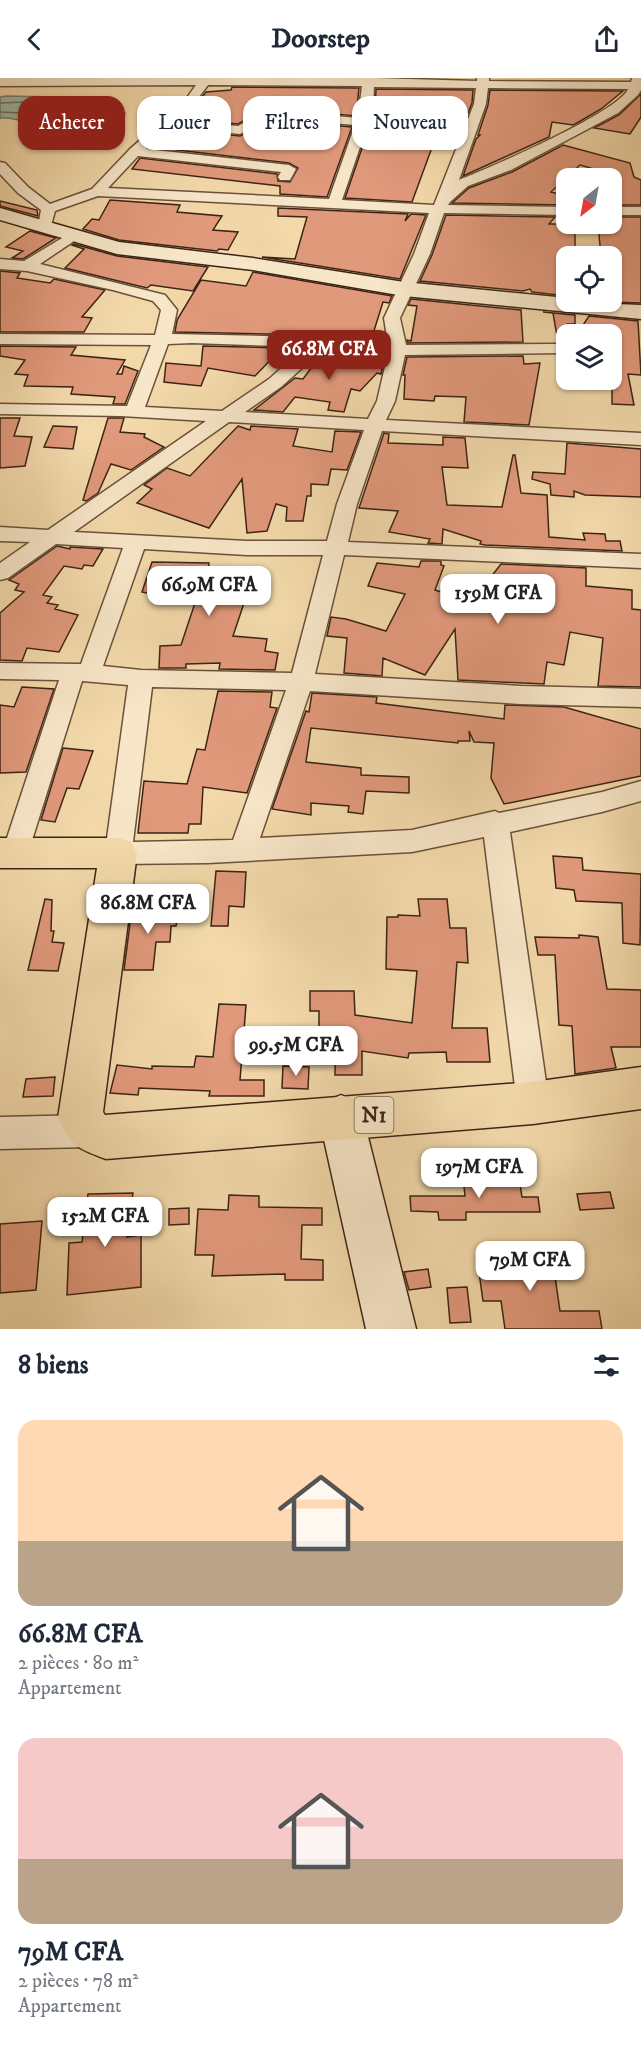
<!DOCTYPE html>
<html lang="fr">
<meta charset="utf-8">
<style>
:root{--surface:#fff;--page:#f6f6f7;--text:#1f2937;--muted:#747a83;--accent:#8f2418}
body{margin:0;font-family:"IM FELL DW Pica",serif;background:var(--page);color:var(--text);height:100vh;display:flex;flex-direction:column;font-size:22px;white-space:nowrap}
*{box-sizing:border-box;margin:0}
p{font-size:20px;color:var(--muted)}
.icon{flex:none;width:33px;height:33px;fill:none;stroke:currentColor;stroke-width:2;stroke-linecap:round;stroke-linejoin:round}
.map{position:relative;height:1251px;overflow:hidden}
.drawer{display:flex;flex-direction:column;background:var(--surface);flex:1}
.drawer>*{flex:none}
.banner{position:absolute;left:18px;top:18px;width:606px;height:54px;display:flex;gap:12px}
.needle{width:39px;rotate:211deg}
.tools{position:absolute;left:556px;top:90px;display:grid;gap:12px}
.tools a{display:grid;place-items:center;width:66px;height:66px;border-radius:12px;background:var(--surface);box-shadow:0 2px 4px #0004;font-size:30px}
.price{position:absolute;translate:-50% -51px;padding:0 14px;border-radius:12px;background:#fff;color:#222;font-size:20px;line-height:39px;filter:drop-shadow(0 2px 3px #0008)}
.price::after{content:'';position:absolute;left:50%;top:36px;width:18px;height:14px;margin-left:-9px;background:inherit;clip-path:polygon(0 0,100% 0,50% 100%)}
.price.active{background:var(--accent);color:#fff}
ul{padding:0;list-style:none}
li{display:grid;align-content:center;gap:12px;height:318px;padding:0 18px}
li span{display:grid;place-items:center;height:186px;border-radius:18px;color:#555}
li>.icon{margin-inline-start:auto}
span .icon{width:108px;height:108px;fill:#fffc;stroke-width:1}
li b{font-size:26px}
h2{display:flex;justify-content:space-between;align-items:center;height:72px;padding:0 18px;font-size:26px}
.pill{padding:0 21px;border-radius:18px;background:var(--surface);box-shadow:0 2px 4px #0004;font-size:21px;line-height:54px}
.pill.active{background:var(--accent);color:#fff}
header{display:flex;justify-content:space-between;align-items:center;height:78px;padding:0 18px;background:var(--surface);font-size:27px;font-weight:700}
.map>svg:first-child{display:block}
</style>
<header><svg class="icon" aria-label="back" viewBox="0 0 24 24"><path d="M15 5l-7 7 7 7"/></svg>Doorstep<svg class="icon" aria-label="share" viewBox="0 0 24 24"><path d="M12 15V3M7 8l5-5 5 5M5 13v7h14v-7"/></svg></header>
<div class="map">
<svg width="641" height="1251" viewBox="0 0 641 1251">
<rect width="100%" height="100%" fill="#f3d9aa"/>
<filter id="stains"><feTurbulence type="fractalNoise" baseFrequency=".00333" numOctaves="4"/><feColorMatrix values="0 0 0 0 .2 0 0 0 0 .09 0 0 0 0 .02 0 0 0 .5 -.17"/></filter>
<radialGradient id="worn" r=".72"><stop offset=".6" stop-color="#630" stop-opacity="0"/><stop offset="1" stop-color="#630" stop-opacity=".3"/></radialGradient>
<path fill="#9bbaa9" stroke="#757e6d" stroke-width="1.5" d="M6,18l47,1 -6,5 1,4 11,7 7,-1 -3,-6 14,-2 2,3 -1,3c12,3 27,1 35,-9l-1,8 13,4 -2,11 -19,4h-16l1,-11h-12l3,-4 -7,-1 -18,21 -9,3 -4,-7 10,-6 1,-6 -17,-8 -6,3 2,9c-10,2 -21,-5 -32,-3v-21z"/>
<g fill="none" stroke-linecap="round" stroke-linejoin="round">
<path stroke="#6c6f5e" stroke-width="1.5" d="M0,25l25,-1 3,3 -6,8 -22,-1"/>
</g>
<path fill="#e1997b" stroke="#3c2414" stroke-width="1.5" d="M232,9l127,1 -3,28 -65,-6 -6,2 -4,8 -32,-2 -11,6 -53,-5 21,-27 25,-2z
M376,11l97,1 -1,13 -12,30 -22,-2 -26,71 -67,-4 30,-88z
M490,12l133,1 -22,18 -24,14 -4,2 -21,-3 -3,15 -86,39 13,-37 4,-4h-2l10,-30z
M641,16v23l-11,17 -36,-6 25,-13z
M296,44l56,5 -25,70 -47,-3v-8l-148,-17 8,-11 137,16 1,7 12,1 8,-14 -9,-5 -138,-16 20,-18 69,7 12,-6 35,2 5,-2z
M563,67l67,18 4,14 7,3v25h-23l-6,-14v-13h-5l-3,-6 -24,-7 -29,27 16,4 -2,9 -113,-2 17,-15 43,-16z
M110,122l70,5 -3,7 45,4 -9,14 25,2 -10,18 -9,-1 -2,2 -98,-11 -36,-11 9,-10 7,1z
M0,123l37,9 1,6 -38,-10z
M278,130l130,6 -3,7 6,-7 15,1 -26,64 -138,-22 33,2 12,-42 -29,-1z
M446,137l109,2 -6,7h26v32h-8v40l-35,-4 -2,-3 -7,2 -103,-10 12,-26z
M614,139h27v86l-31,-1 2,-46h-11l-3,-32h14z
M30,153l26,7 -33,21 -11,-1 11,-7 -17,-4z
M74,166l43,12 91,11 -15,24 -42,-6 -4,3 -82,-20 19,-19 -12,-4z
M0,193l20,2 -3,5 33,5 4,-4 51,11 -23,27 10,1 -8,14h-84z
M253,194l139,24 -3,7 -6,-1 -11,35 13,1v4l-78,-7 -132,-3 2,-12 24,-40 45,6z
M411,221l110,11 2,32 -115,1 -1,-3 4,1 6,-35 -9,-1z
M543,234l32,3v9h-8v20l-9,-2 -5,-29z
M589,238l49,5 3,54 -13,-1 6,31 -22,-1v-70h-35z
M0,268l76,1 -5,8 54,5 -8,14h5l2,-8 14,5 -13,33h-12l2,-7 -44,-3 2,-7 -49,-1 4,-11 -13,-1 10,-14 -25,-4z
M203,268l79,2 -27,28 -47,-8 -7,18 -37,-4 2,-19 35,3z
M324,273l61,5 -4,18 -4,-1 -17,18 -9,-2 -7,23 -16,-2 2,-8 -35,-5 -12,15 -29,-2 41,-32 8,1z
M523,278l1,8 16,-1 -11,62 -65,-3 2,-25 -31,-1 -1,5 -30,-2 1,-24h-2l4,-18z
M0,340h20l-6,18 18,1 -7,29 -25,2z
M108,340h16l-4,14 25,2 -1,3 20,10 -33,23 -20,-6 -13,29 -12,8 -3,-1z
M53,348l24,1 -4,22 -29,-2z
M238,348l12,4 1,-4 47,3 -5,17 39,6 3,-21 26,1 -14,38 -16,-1 -3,16 -17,-1v12h-4l-4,25h-17l1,-14 -11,-3 -9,27 -20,2 -5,-54 -33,49 -72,-25 15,-14 -8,-4 23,-17 23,8z
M384,355l5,1 -1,9 55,2v-8l22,1 3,30 -26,-1 5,38 55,2 11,-52h2l6,38 26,2 2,42 36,3 -2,-7 22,1 1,7h14l2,10 -137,-6 -5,-1 1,-3 -38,-12 -1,15 -14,-1 2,-4 -41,-7 9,-21 -39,-3z
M567,365l74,6v48l-56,-2 -11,-4v6l-23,-2 -1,-11 -18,-5 1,-7 32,2z
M57,468l13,3v-2l33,2 -10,17 -9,-1 -2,4 -18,-3 -21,29 9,2 -5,6 11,2 -3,4 23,6 -19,37 -32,-4 -5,13 -22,-1v-47l24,-21 -9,-2 4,-6 -10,-4z
M421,483h20v4l3,1 -9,24 28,9 1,-2 9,3 28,-36 85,4v18l46,4v19l9,1v77l-43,-1 5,-48 -33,-6 -6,33 -17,-3 -3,22 -86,-4 -3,-51 -30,46 -42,-17 -1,18 -38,-3 3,-35 -20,-2 4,-19 15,2 40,12 19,-37 -37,-8 9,-23 42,4z
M152,484l57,1 -1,7 46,3 -21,63 34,3 -2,12 13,2 -3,17 -56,-1 1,-6 -34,1v4h-27l1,-22 21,-1 14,-42 -53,-11z
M22,609l32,2 -28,83 -26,1v-68l14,2z
M218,613l54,1 -2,15 7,1 -30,85 -44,-6 -2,37h-12l-1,9h-50l6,-52 43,3 10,-35 8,1z
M312,615l65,4 -1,6 128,16 1,-14 59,2 77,22v47l-137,28 -13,-26 3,-35 -20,-1 -5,-11 1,10h-12v2l-147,-15 -5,34 55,6v7l48,2v16l-43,-2 -3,23 -15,-2 1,-6 -38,-3v12l-39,-6 34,-98 3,1z
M63,670l30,3 -14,38 -12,-1 -12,34 -14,-2z
M553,778l29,2 1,12 58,4 -1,71 -17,-2 -1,-40 -46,-2 -2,-11 -18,-2z
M216,793l30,1 -2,35 -15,-1 -1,20h-17z
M45,821l7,1 -1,31h3l-2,11 12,1 -6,28 -30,-1z
M418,821h29l3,29h16l2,35 -11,-1 -5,66h35l3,34h-43l-1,-10 -37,1 -1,5 -46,-7v24h-27l1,-47h-17v-17h-9v-20h44l1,24 57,8 5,-52 -31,-2 1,-52h11v-2l22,1z
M161,828l18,2 -3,18h-5l-1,16h-14l-3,28h-29l8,-62z
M579,857l19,2 9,52 34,1v57h-30l5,21 -41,6 -3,-48 -13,-1 -4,-70h-17l-3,-18 44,1z
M219,926l27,1 -6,75h24v16h-55l1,-5 -71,-3 -1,7 -28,-2 7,-28 35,4v-3l42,1 2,-11 17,1z
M283,988l26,1 -1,22 -26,-1z
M55,999l-2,19 -30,1 3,-18z
M463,1099l56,1 3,19h16l2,15h-74v8h-27l-1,-8 -27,-1 -1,-15h55z
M610,1114l4,16 -34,2 -3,-16z
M133,1115l-6,44 14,-2v52l-74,8 2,-52 13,-1 6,-48z
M229,1117l30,1v11l63,1v17h-20l-1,34 22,1v20h-38v-6l-73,2 2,-21h-19l3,-46 30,1z
M189,1130v16l-20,1v-16z
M42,1143l-6,69 -36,3v-69z
M551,1171l9,62h39l3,18h-97l-4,-28h-18l-6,-43 27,-1v-6z
M428,1191l3,18 -22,3 -5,-18z
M467,1209l4,35 -21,1 -3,-35z"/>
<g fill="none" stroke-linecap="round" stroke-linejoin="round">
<g stroke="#6a513a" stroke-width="3">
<path id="street" d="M0,0h375l102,3v-3h12v3l142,1 1,-4h9v12l-3,5 -20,18 -107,57 -43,16 -18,16 -2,3 119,2v8l-123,-2 -14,41 -30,64 6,27 151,-1 6,1 3,4 -3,4 -158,2 -10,46 -9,19 255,13v12l-259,-14 -25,73 -9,38 293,12v14l-297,-13 -29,119 206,12 120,3v18l-120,-3 -211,-13 -50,147 152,-8 83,-19 4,2 103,-21 39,-11v20l-39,11 -92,20 39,271 -5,11 -11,4 -11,-4 -5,-11 -33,-266 -72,15 -204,11 -90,1 -10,-3 -3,-8 23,-168 -46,-4 -54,172 -3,8 -10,3 -10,-3 -3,-8 57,-173 -59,-1v-16l81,1 42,-116 -67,-4 -48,34 -8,2v-17l30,-21 -30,-1v-14l48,3 158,-109 -85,-5 -121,-2v-10l127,2 24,-61 -151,-1v-10l155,1 6,-25 -8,-9 -40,-11 -86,-19 -27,-2v-10l24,2 48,-29 5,1 2,3 -2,3 -37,25 125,31 12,15 -5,24 135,3 81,7 -4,-26 30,-64 15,-41 -331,-17 -43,15 -5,18h-10l-2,-3 3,-16 -23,-17 -18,-19v-12l5,1 23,24 22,17 42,-15 38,-40 33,-29 13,-7 20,-28 -196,1zM208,7l154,1 -4,32 -67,-6 -4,1 -5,9 -33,-2 -11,6 -57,-5zM374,9l102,1 -2,16 -40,101 -92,-5 31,-91zM488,10l140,1c-9,23 -141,80 -169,91l27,-76zM295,42l60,5 -26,74 -221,-11 30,-32 143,16 -3,5 2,3h10l6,-11 -7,-4 -143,-16 24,-22 70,7 12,-6 34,2 4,-1zM192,265l113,4 -36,32 -47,32 -77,-4 23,-63zM323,271l65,5 -11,47 -9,18 -123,-7 36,-25zM229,344l135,8 -27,74 -10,37h-80l-173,-9zM144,471l103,6h76l-31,118 -151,-3 -38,-4zM152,609l134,3 -53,150 -100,2z
M612,129h29v8h-29z
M90,1037l11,5 5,11 -5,11 -11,5 -90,2v-32z"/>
</g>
<g stroke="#3c2414" stroke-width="3">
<path id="secondary" d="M0,130l119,34 134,16 151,24 163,16v4l74,3v14l-237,-23 -151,-26 -136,-16 -117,-34z
M341,1017l16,7 6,15 53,212h-50l-47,-212 6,-15z"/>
</g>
<g stroke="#3c2414" stroke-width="3">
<path id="highway" d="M0,760h118l13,4 6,11 -34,259 2,3 428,-33 108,-15v42l-108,15 -427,35c-27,-10 -36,-13 -48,-41l39,-250h-97z"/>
</g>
<use href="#street" fill="#f7e6c8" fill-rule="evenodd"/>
<use href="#secondary" fill="#f7e6c8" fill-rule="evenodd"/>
<use href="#highway" fill="#f3d9aa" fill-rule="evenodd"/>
</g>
<g text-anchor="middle" stroke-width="6" stroke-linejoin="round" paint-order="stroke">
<rect fill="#f7e6c8" stroke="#745e4a" stroke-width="1.5" x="354.5" y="1019" width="39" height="36" rx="4.5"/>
<g font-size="21" font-weight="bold" fill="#3c2414">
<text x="374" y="1044">N1</text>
</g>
</g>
<rect width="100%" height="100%" filter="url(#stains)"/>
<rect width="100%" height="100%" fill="url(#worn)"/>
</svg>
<div class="tools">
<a><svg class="needle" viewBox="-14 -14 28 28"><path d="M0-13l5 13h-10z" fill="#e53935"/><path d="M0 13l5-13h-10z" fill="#747a83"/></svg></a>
<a><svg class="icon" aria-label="locate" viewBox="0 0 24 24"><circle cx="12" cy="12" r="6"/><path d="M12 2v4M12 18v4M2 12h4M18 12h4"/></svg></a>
<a><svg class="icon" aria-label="layers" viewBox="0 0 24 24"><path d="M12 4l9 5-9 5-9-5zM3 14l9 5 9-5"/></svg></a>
</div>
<b class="price active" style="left:329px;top:303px">66.8M CFA</b>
<b class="price" style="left:209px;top:539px">66.9M CFA</b>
<b class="price" style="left:498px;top:547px">159M CFA</b>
<b class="price" style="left:148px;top:857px">86.8M CFA</b>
<b class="price" style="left:296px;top:999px">99.5M CFA</b>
<b class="price" style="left:479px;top:1121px">197M CFA</b>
<b class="price" style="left:105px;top:1170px">152M CFA</b>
<b class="price" style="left:530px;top:1214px">79M CFA</b>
<div class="banner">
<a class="pill active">Acheter</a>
<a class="pill">Louer</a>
<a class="pill">Filtres</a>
<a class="pill">Nouveau</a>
</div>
</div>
<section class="drawer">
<h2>8 biens<svg class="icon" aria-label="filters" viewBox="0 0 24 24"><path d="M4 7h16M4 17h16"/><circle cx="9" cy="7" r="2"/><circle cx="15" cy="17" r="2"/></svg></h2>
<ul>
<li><span style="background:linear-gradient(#ffd9b3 65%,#b9a48a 0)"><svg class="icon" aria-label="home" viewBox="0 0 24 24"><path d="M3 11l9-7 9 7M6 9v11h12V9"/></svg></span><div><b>66.8M CFA</b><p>2 pièces · 80 m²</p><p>Appartement</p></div></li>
<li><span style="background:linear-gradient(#f6c9c9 65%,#b9a48a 0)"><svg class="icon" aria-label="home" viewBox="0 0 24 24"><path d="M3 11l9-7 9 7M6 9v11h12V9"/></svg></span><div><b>79M CFA</b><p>2 pièces · 78 m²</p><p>Appartement</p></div></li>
</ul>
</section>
